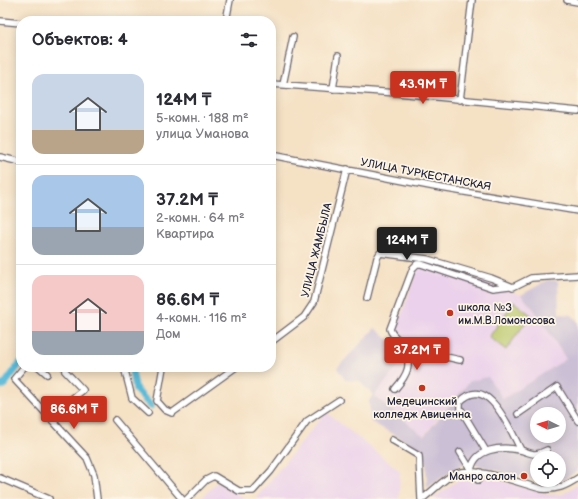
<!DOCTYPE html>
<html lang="ru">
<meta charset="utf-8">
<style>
:root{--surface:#fff;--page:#f2f2f3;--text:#2b2b33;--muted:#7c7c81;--line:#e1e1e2;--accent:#c8321e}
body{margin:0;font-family:"Balsamiq Sans",sans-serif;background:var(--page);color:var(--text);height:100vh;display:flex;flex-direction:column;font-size:15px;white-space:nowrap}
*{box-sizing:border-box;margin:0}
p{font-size:13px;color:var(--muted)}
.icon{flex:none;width:22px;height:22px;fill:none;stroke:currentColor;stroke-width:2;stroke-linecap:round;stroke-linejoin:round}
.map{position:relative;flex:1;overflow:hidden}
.sheet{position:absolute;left:16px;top:16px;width:260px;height:356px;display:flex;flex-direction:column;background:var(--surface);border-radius:16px;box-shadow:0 2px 10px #0003}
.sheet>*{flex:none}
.needle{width:26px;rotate:275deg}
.controls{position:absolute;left:530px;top:407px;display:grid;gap:8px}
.controls a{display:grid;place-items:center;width:36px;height:36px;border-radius:50%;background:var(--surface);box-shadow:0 2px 10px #0003;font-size:20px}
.price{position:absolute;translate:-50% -34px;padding:0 9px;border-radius:4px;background:var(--accent);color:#fff;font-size:13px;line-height:26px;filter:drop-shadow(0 1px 2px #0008)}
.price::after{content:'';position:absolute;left:50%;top:24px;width:12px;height:9px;margin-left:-6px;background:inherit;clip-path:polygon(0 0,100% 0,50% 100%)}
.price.current{background:#222;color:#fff}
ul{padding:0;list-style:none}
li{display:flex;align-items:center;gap:12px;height:100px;padding:0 16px}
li+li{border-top:1px solid var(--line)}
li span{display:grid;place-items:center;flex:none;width:112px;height:80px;border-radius:12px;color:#555}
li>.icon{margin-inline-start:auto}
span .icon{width:48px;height:48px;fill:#fffc;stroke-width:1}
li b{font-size:17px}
h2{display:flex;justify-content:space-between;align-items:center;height:48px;padding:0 16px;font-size:17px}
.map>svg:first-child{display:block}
</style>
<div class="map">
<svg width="578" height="499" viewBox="0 0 578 499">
<rect width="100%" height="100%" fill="#fcf5e5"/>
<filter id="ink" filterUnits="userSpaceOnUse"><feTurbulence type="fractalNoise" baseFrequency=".025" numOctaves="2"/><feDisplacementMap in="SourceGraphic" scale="8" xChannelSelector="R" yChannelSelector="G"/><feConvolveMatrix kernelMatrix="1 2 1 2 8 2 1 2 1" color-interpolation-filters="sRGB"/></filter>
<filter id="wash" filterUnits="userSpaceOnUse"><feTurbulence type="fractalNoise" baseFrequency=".012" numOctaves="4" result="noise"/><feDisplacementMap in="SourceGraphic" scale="16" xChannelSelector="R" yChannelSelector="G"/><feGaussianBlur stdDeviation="0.9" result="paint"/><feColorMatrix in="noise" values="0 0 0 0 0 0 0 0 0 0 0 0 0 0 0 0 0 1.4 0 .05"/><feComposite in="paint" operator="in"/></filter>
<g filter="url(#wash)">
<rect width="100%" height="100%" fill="#f5e1c4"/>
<path fill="#ebd1eb" d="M420,262h5l96,33 14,16 31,48 -64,41 -32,-19 -47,55 -49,-41 33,-40 -18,-14 5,-5z
M326,412l74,59 -1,28h-144z
M464,476l28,2 57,17 14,-1 15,-10v15h-146z
M217,482l29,17h-45z"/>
<path fill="#cbbfd5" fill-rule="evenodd" d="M548,280l10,1 1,33 13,1 6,7v149l-22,13 -12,-1 -74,-20 -13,4 -30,21 -1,-28 -7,-12 -48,-26 -2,-21 4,-6 -13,-14 -15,-1 -8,-12 38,-40 32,27 -33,41 50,40 46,-55 18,-4 15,22 63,-40 -31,-48 -14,-16zM537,414h22v22h-22zM537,458h22v22h-22z"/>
<path fill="#bac86a" stroke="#6e7552" d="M514,302l17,13 -25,35 -17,-13z"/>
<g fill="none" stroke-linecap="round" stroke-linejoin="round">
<path stroke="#5abbd9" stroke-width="7" d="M131,367l5,23 15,16
M0,386l4,-1 17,-23"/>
</g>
</g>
<g filter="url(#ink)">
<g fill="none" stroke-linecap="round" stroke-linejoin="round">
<g stroke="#6c656b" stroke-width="8">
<path id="minor" d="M567,0l11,2
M0,21l21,2
M226,21l4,-21
M271,84l126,9 181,18
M283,85l10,-48
M333,89l5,-33
M460,100l12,-100
M271,155l164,32 143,24
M0,157l21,5
M367,298l10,-40 3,-5 47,6 64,19 22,9 18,-9 47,-3
M271,342l33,-25 10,-15 33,-133
M460,360c-18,-4 -64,-12 -70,-31l23,-61 4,-4h4l72,24 16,-2
M24,367l-10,12 73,79 7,17 3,24
M39,367l8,7
M124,367l8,31 16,15
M163,367l-6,34 8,9 7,3 64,-46
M395,389c14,-16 16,-23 10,-44
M518,414l39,-27 21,34
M50,416l33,-26 -18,-19
M115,420l67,79
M392,440l27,16 2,43
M486,451l-26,-43v-6c28,-30 50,28 61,48
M460,452l11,18
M471,470c4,-22 30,-24 49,-20 5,1 10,4 15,4 4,0 8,-2 12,-4
M0,478l49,21
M478,480l2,-8
M187,499l19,-19 8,-4 25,15h14l18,-20 36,-50 32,-21
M422,499c11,-8 23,-22 35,-26 18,-7 65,11 85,16 15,1 24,-3 36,-11"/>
</g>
<use href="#minor" stroke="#fff" stroke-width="5.5"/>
</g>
</g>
<g fill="#c8321e" stroke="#fcf5e5" stroke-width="1.5">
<circle cx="450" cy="313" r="4"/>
<circle cx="422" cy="388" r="4"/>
<circle cx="524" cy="476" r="4"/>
</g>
<g text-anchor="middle" stroke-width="3.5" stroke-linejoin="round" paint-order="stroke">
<g font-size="11" fill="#22223b" stroke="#fcf5e5">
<text transform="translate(426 174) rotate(11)" y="4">УЛИЦА ТУРКЕСТАНСКАЯ</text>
<text transform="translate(316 250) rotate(-76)" y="4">УЛИЦА ЖАМБЫЛА</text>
</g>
<g font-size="11" fill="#22223b" stroke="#fcf5e5" text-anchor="start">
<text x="458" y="311">школа №3<tspan x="458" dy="13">им.М.В.Ломоносова</tspan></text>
<text x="422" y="405" text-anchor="middle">Медецинский<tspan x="422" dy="13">колледж Авиценна</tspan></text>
<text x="516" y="480" text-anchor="end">Манро салон</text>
</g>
</g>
</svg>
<div class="controls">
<a><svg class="needle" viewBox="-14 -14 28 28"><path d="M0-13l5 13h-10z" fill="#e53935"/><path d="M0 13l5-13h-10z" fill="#7c7c81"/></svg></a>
<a><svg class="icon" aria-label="locate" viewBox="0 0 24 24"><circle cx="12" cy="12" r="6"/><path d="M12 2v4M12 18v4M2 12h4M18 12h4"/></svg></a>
</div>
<b class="price" style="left:423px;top:105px">43.9M ₸</b>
<b class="price current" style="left:407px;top:261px">124M ₸</b>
<b class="price" style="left:417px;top:371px">37.2M ₸</b>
<b class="price" style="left:74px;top:430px">86.6M ₸</b>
<section class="sheet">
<h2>Объектов: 4<svg class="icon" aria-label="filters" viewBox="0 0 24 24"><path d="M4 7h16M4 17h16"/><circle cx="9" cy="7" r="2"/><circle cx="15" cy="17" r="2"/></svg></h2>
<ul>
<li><span style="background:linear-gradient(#c9d6e8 70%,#b9a48a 0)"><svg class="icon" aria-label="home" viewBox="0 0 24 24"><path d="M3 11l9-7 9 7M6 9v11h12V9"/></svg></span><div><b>124M ₸</b><p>5-комн. · 188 m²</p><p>улица Уманова</p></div></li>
<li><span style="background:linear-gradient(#a9c7e8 65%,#9aa5b1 0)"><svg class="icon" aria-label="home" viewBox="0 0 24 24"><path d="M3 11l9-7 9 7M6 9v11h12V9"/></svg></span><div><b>37.2M ₸</b><p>2-комн. · 64 m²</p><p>Квартира</p></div></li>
<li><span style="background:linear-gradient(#f6c9c9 70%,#9aa5b1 0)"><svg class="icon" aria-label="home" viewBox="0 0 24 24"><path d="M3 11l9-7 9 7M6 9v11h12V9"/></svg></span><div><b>86.6M ₸</b><p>4-комн. · 116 m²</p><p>Дом</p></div></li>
</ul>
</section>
</div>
